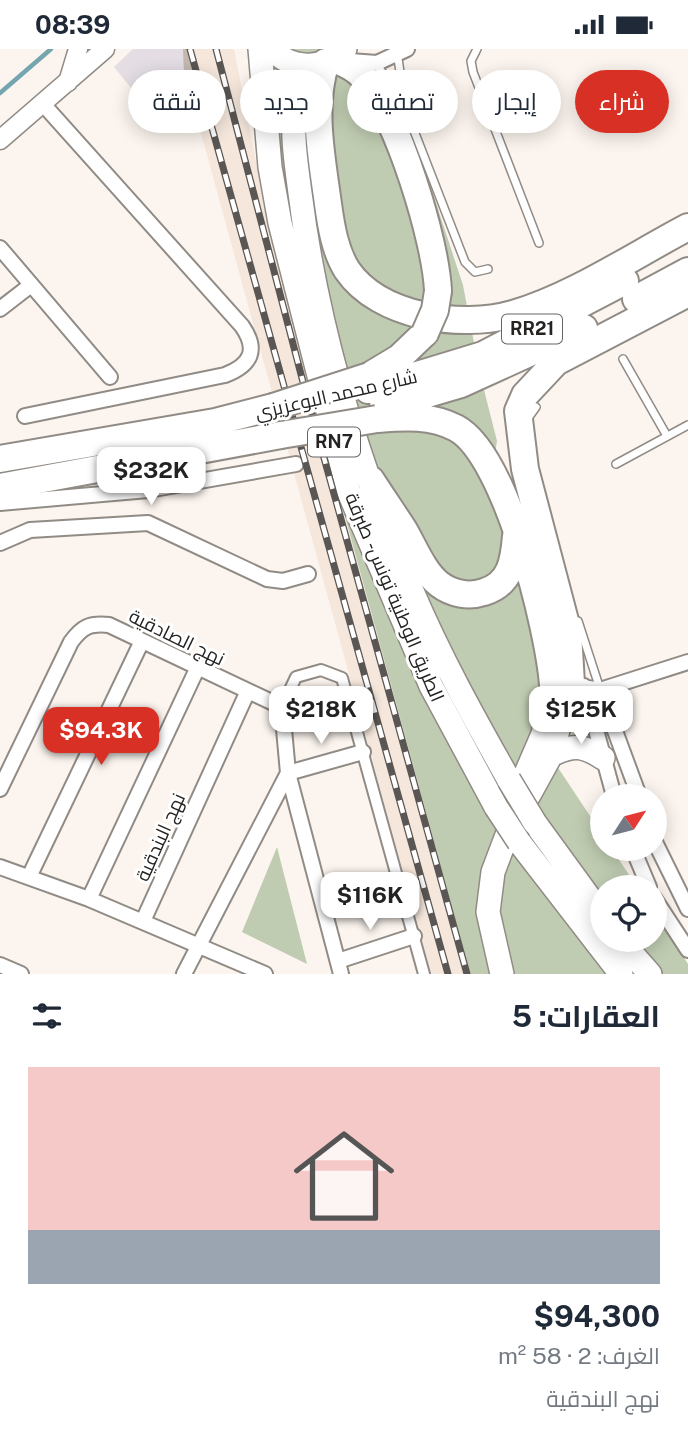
<!DOCTYPE html>
<html lang="ar">
<meta charset="utf-8">
<style>
:root{--surface:#fff;--page:#f2f2f3;--text:#1f2937;--muted:#747a83;--accent:#d93025}
body{margin:0;font-family:"Public Sans",Cairo,sans-serif;background:var(--page);color:var(--text);direction:rtl;height:100vh;display:flex;flex-direction:column;font-size:26px;white-space:nowrap}
*{box-sizing:border-box;margin:0}
p{font-size:23px;color:var(--muted)}
.icon{flex:none;width:38px;height:38px;fill:none;stroke:currentColor;stroke-width:2;stroke-linecap:round;stroke-linejoin:round}
.map{position:relative;height:925px;overflow:hidden;direction:ltr}
.sheet{display:flex;flex-direction:column;background:var(--surface);flex:1}
.sheet>*{flex:none}
.guide{position:absolute;left:21px;top:21px;width:648px;height:63px;direction:rtl;display:flex;gap:14px}
.needle{width:46px;rotate:54deg}
.fabs{position:absolute;left:590px;top:735px;display:grid;gap:14px}
.fabs a{display:grid;place-items:center;width:77px;height:77px;border-radius:50%;background:var(--surface);box-shadow:0 4px 18px #0003;font-size:35px}
.price{position:absolute;translate:-50% -60px;padding:0 16px;border-radius:14px;background:#fff;color:#222;font-size:23px;line-height:46px;filter:drop-shadow(0 2px 4px #0008)}
.price::after{content:'';position:absolute;left:50%;top:42px;width:21px;height:16px;margin-left:-10px;background:inherit;clip-path:polygon(0 0,100% 0,50% 100%)}
.price.active{background:var(--accent);color:#fff}
ul{padding:0;list-style:none}
li{display:grid;align-content:center;gap:14px;height:371px;padding:0 28px}
li span{display:grid;place-items:center;height:217px;border-radius:0px;color:#555}
li>.icon{margin-inline-start:auto}
span .icon{width:126px;height:126px;fill:#fffc;stroke-width:1}
li b{font-size:30px}
h2{display:flex;justify-content:space-between;align-items:center;height:84px;padding:0 28px;font-size:30px}
.tag{padding:0 24px;border-radius:32px;background:var(--surface);box-shadow:0 4px 18px #0003;font-size:24px;line-height:63px}
.tag.active{background:var(--accent);color:#fff}
.status{display:flex;justify-content:space-between;align-items:center;height:49px;padding:0 35px;background:var(--surface);direction:ltr}
.status svg{height:19px;fill:currentColor}
.map>svg:first-child{display:block}
</style>
<div class="status"><b>08:39</b><svg viewBox="0 0 49 12"><path d="M0 12V9h3v3zM5 12V6h3v6zM10 12V3h3v9zM15 12V0h3v12zM26 1h20v11H26zM47 4h2v5h-2z"/></svg></div>
<div class="map">
<svg width="688" height="925" viewBox="0 0 688 925">
<rect width="100%" height="100%" fill="#fcf5ef"/>
<path fill="#f5e7dc" d="M178,0h56l30,154 46,166 -5,1 165,604h-39z"/>
<path fill="#c0ccb2" d="M270,0h86l4,19 35,71 38,55 30,91 17,89 17,67 -5,32 37,125 15,94 -9,41 67,101v15h10l25,38h-35v53h52l1,-26 33,50v10h-218l-165,-604 5,-1 -34,-242z
M277,798l30,117 -65,-32z"/>
<path fill="#0003" d="M135,0h57l1,43 -9,10z"/>
<g fill="none" stroke-linecap="round" stroke-linejoin="round">
<path stroke="#75a6af" stroke-width="4.5" d="M0,44l51,-44"/>
</g>
<path fill="#e4dee4" d="M133,0h50l2,55 -28,16 -43,-53z"/>
<g fill="none" stroke-linecap="round" stroke-linejoin="round">
<g stroke="#918b85" stroke-width="10">
<path id="service" d="M477,0l-6,12 2,11 66,171
M397,3l8,53
M377,15l29,46 59,152 10,10 13,-3
M623,310l44,77
M526,372l10,-14
M616,415l72,-39
M578,572l22,68"/>
</g>
<g stroke="#918b85" stroke-width="14">
<path id="pedestrian" d="M282,658l14,-30 25,-7 21,8 82,296"/>
</g>
<g stroke="#918b85" stroke-width="18">
<path id="minor" d="M350,12l27,2 30,-14
M0,199l110,129
M0,260l31,-24
M25,367l200,-41c27,-10 33,-26 17,-49l-199,-222
M0,454l148,-13 148,-26
M0,494l30,-13 118,-7 119,56 16,2 25,-7
M565,635l35,6 88,-28
M584,637l30,110
M600,641l39,106
M0,740l71,-147c11,-15 18,-19 38,-17l173,82 6,66 53,201
M654,791l34,69
M633,800l16,38
M0,818l89,32 176,75
M29,828l112,-234
M654,849l34,52
M89,850l108,-230
M143,872l104,-228
M338,912l76,-25
M0,916l21,9
M184,925l104,-201 75,-21"/>
</g>
<g stroke="#918b85" stroke-width="21">
<path id="tertiary" d="M68,33l10,-33
M0,91l105,-91"/>
</g>
<g stroke="#918b85" stroke-width="26">
<path id="primary" d="M260,0l10,118 10,56 68,267 83,196 65,121
M272,0c19,22 54,21 73,0
M314,17c-8,10 -14,19 -17,32 -7,31 -1,64 3,95 17,135 59,273 112,398 28,66 62,127 97,189
M551,706c22,-11 32,-10 52,3
M524,729l19,-44 10,-49
M535,774l67,92
M519,793l102,132
M620,891l30,34
M502,925l-14,-62 5,-40 14,-37 44,-80 20,-71"/>
</g>
<g stroke="#918b85" stroke-width="30">
<path id="motorway" d="M334,10c12,5 23,10 31,20 33,38 71,162 73,212
M326,13c-15,45 -4,97 2,142 3,22 7,47 19,66 32,47 114,59 166,44 59,-17 120,-58 175,-87
M636,250l52,-28
M369,327l30,-18 26,-25
M368,341l115,-35 142,-74
M383,358l78,-23 123,-56
M377,370c28,-2 54,-4 79,9 50,26 93,202 97,257
M0,410l215,-37 58,-15
M371,431c11,17 22,33 33,50 10,17 19,41 35,54 13,10 30,13 45,8 27,-8 30,-32 32,-56
M0,438l281,-52
M571,635l-3,-52 -43,-163 -7,-58 7,-16 31,-33 132,-69"/>
</g>
<use href="#service" stroke="#fff" stroke-width="7"/>
<use href="#pedestrian" stroke="#fff" stroke-width="10"/>
<use href="#minor" stroke="#fff" stroke-width="14"/>
<use href="#tertiary" stroke="#fff" stroke-width="18"/>
<use href="#primary" stroke="#fff" stroke-width="23"/>
<use href="#motorway" stroke="#fff" stroke-width="26"/>
<g stroke="#5a5653" stroke-width="7">
<path id="rail" d="M190,0l258,925
M216,0l87,333 164,592"/>
</g>
<use href="#rail" stroke="#fff" stroke-width="4.5" stroke-dasharray="13" stroke-linecap="butt"/>
<g stroke="#918b85" stroke-width="26" stroke-linecap="butt">
<path id="primary-bridge" d="M509,731l26,43
M496,758l23,35"/>
</g>
<g stroke="#918b85" stroke-width="30" stroke-linecap="butt">
<path id="motorway-bridge" d="M425,284l10,-23 3,-19
M273,358l96,-31
M281,386l96,-16"/>
</g>
<use href="#primary-bridge" stroke="#fff" stroke-width="23"/>
<use href="#motorway-bridge" stroke="#fff" stroke-width="26"/>
</g>
<g text-anchor="middle" stroke-width="6" stroke-linejoin="round" paint-order="stroke">
<g fill="#fff" stroke="#666564" stroke-width="2">
<rect x="502" y="265.5" width="60" height="29" rx="5"/>
<rect x="308" y="378.5" width="52" height="29" rx="5"/>
</g>
<g font-size="18" font-weight="bold" fill="#252321">
<text x="532" y="286">RR21</text>
<text x="334" y="399">RN7</text>
</g>
<g font-size="19" fill="#252321" stroke="#fff">
<text transform="translate(336 345) rotate(-13)" y="7">شارع محمد البوعزيزي</text>
<text transform="translate(395 548) rotate(67)" y="7">الطريق الوطنية تونس - طبرقة</text>
<text transform="translate(177 588) rotate(26)" y="7">نهج الصادقية</text>
<text transform="translate(160 788) rotate(-66)" y="7">نهج البندقية</text>
</g>
</g>
</svg>
<div class="fabs">
<a><svg class="needle" viewBox="-14 -14 28 28"><path d="M0-13l5 13h-10z" fill="#e53935"/><path d="M0 13l5-13h-10z" fill="#747a83"/></svg></a>
<a><svg class="icon" aria-label="locate" viewBox="0 0 24 24"><circle cx="12" cy="12" r="6"/><path d="M12 2v4M12 18v4M2 12h4M18 12h4"/></svg></a>
</div>
<b class="price" style="left:151px;top:458px">$232K</b>
<b class="price" style="left:321px;top:697px">$218K</b>
<b class="price" style="left:581px;top:697px">$125K</b>
<b class="price active" style="left:101px;top:718px">$94.3K</b>
<b class="price" style="left:370px;top:883px">$116K</b>
<div class="guide">
<a class="tag active">شراء</a>
<a class="tag">إيجار</a>
<a class="tag">تصفية</a>
<a class="tag">جديد</a>
<a class="tag">شقة</a>
</div>
</div>
<section class="sheet">
<h2>العقارات: 5<svg class="icon" aria-label="filters" viewBox="0 0 24 24"><path d="M4 7h16M4 17h16"/><circle cx="9" cy="7" r="2"/><circle cx="15" cy="17" r="2"/></svg></h2>
<ul>
<li><span style="background:linear-gradient(#f6c9c9 75%,#9aa5b1 0)"><svg class="icon" aria-label="home" viewBox="0 0 24 24"><path d="M3 11l9-7 9 7M6 9v11h12V9"/></svg></span><div><b>$94,300</b><p>الغرف: 2 · 58 m²</p><p>نهج البندقية</p></div></li>
</ul>
</section>
